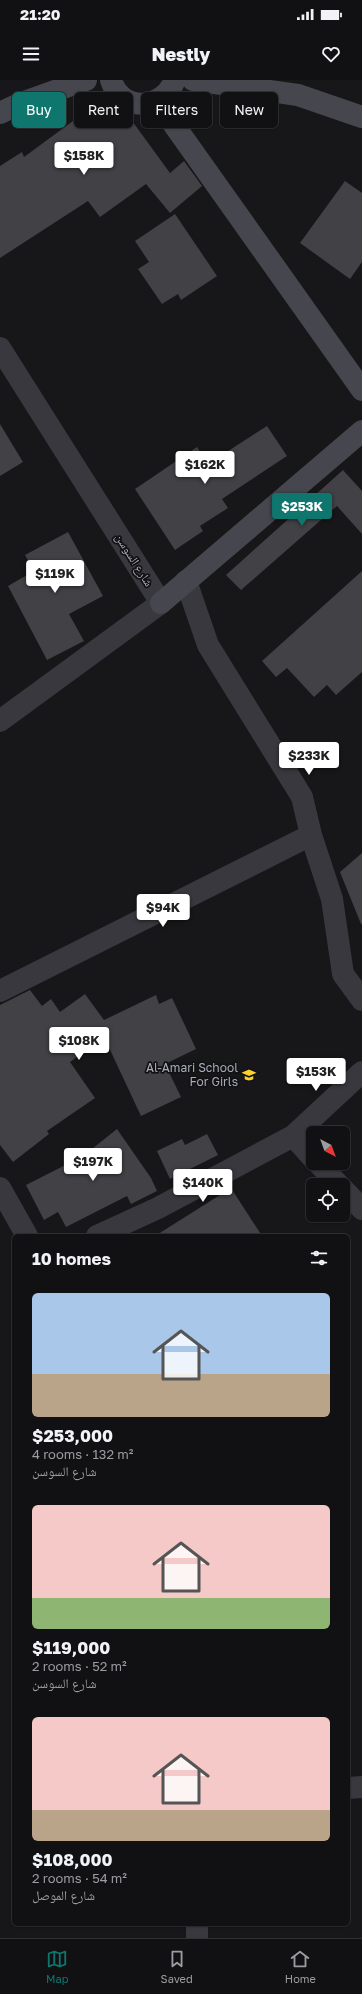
<!DOCTYPE html>
<meta charset="utf-8">
<style>
:root{--surface:#111113;--page:#1e1f21;--text:#f1f3f6;--muted:#9c9da0;--line:#303133;--accent:#0f766e}
body{margin:0;font-family:"Golos Text","Noto Naskh Arabic",sans-serif;background:var(--page);color:var(--text);height:100vh;display:flex;flex-direction:column;font-size:15px;white-space:nowrap}
*{box-sizing:border-box;margin:0}
p{font-size:13px;color:var(--muted)}
.icon{flex:none;width:22px;height:22px;fill:none;stroke:currentColor;stroke-width:2;stroke-linecap:round;stroke-linejoin:round}
.map{position:relative;flex:1;overflow:hidden}
.side{position:absolute;left:12px;top:1154px;width:338px;height:692px;display:flex;flex-direction:column;background:var(--surface);border-radius:6px;box-shadow:0 1px 3px #0004,0 0 0 1px var(--line)}
.side>*{flex:none}
.hud{position:absolute;left:12px;top:12px;width:338px;height:36px;display:flex;gap:8px}
.needle{width:26px;rotate:139deg}
.fabs{position:absolute;left:306px;top:1046px;display:grid;gap:8px}
.fabs a{display:grid;place-items:center;width:44px;height:44px;border-radius:6px;background:var(--surface);box-shadow:0 1px 3px #0004,0 0 0 1px var(--line);font-size:20px}
.price{position:absolute;translate:-50% -34px;padding:0 9px;border-radius:4px;background:#fff;color:#222;font-size:13px;line-height:26px;filter:drop-shadow(0 1px 2px #0008)}
.price::after{content:'';position:absolute;left:50%;top:24px;width:12px;height:9px;margin-left:-6px;background:inherit;clip-path:polygon(0 0,100% 0,50% 100%)}
.price.on{background:var(--accent);color:#fff}
ul{padding:0;list-style:none}
li{display:grid;align-content:center;gap:8px;height:212px;padding:0 20px}
li span{display:grid;place-items:center;height:124px;border-radius:6px;color:#555}
li>.icon{margin-inline-start:auto}
span .icon{width:72px;height:72px;fill:#fffc;stroke-width:1}
li b{font-size:17px}
h2{display:flex;justify-content:space-between;align-items:center;height:48px;padding:0 20px;font-size:17px}
.chip{padding:0 14px;border-radius:6px;background:var(--surface);box-shadow:0 1px 3px #0004,0 0 0 1px var(--line);font-size:14px;line-height:36px}
.chip.on{background:var(--accent);color:#fff}
.status{display:flex;justify-content:space-between;align-items:center;height:28px;padding:0 20px;background:var(--surface);direction:ltr}
.status svg{height:11px;fill:currentColor}
header{display:flex;justify-content:space-between;align-items:center;height:52px;padding:0 20px;background:var(--surface);font-size:18px;font-weight:800}
.tabs{display:flex;justify-content:space-around;align-items:center;height:56px;border-top:1px solid var(--line);background:var(--surface);font-size:11px;color:var(--muted)}
.tabs a{display:grid;justify-items:center;gap:2px}
.tabs .on{color:var(--accent)}
.map>svg:first-child{display:block}
</style>
<div class="status"><b>21:20</b><svg viewBox="0 0 49 12"><path d="M0 12V9h3v3zM5 12V6h3v6zM10 12V3h3v9zM15 12V0h3v12zM26 1h20v11H26zM47 4h2v5h-2z"/></svg></div>
<header><svg class="icon" aria-label="menu" viewBox="0 0 24 24"><path d="M4 6h16M4 12h16M4 18h16"/></svg>Nestly<svg class="icon" aria-label="heart" viewBox="0 0 24 24"><path d="M12 20l-8-8c-3-5 5-10 8-4 3-6 11-1 8 4z"/></svg></header>
<div class="map">
<svg width="362" height="1858" viewBox="0 0 362 1858">
<rect width="100%" height="100%" fill="#171719"/>
<path fill="#414146" d="M113,26l14,8 43,59 14,-12 18,25 -32,27 -24,-29 -46,33 -12,-16 -88,57v-92l22,-14 2,5 68,-50 7,9z
M345,101l17,12v69l-12,17 -50,-36z
M175,134l42,62 -36,24 -3,-6 -16,10 -24,-35 11,-7 -14,-21z
M0,344l23,38 -23,14z
M267,346l20,30 -65,43 6,9 -28,18 3,5 -28,19 -40,-61 62,-42 11,17z
M343,390l19,21v43l-25,-28 -96,84 -15,-15z
M68,452l35,64 -34,18 15,27 -37,19 -39,-74 26,-15 -9,-16z
M362,491v101l-26,23 -9,-10 -13,12 -27,-29 -11,9 -14,-16z
M362,773v71h-1l-21,-52z
M30,910l12,16 9,-7 9,13 25,-18 19,26 52,-25 3,9 13,-6 24,51 -31,15 16,33 -40,19 -37,-79 -34,25 25,36 -48,33 2,3 -36,28 -13,-17v-140z
M117,1049l34,49 6,13 -26,13 -4,-8 -61,31 -8,-15 -14,8 -18,-35 57,-29z
M207,1054l11,21 -48,24 -13,-28 25,-12 3,6z
M231,1108l31,48h-107z"/>
<g fill="none" stroke-linecap="round" stroke-linejoin="round">
<path stroke="#38383e" stroke-width="22" d="M0,268l161,255 -161,118
M186,501l22,64 94,152 9,38 21,64 11,75 19,26
M0,911l311,-156
M293,1056l20,22
M318,1083l21,22
M0,1108l27,48
M343,1109l19,20
M97,1156l61,-28 135,-72 69,-64
M348,1708l14,-1
M197,1844v14"/>
<path stroke="#46474e" stroke-width="22" d="M111,0c10,33 52,30 64,0
M193,0l105,15 64,22
M157,21l205,289
M0,33l21,-10 65,-23
M161,523l201,-172"/>
</g>
<defs>
<g id="school-bare" transform="scale(1.08)"><path d="M0-5L7-2L0 1L-7-2ZM-4 1L0 2.5L4 1V4Q0 6-4 4Z" fill="#fbd12d" stroke="#121214" stroke-width="2.5" paint-order="stroke"/></g>
</defs>
<g fill-rule="evenodd">
<use href="#school-bare" x="249" y="995"/>
</g>
<g text-anchor="middle" stroke-width="3.5" stroke-linejoin="round" paint-order="stroke">
<g font-size="12" fill="#a8abba" stroke="#121214">
<text transform="translate(134 480) rotate(58)" y="4">شارع السوسن</text>
</g>
<g font-size="12" fill="#a8abba" stroke="#121214" text-anchor="end">
<text x="238" y="992">Al-Amari School<tspan x="238" dy="14">For Girls</tspan></text>
</g>
</g>
</svg>
<div class="fabs">
<a><svg class="needle" viewBox="-14 -14 28 28"><path d="M0-13l5 13h-10z" fill="#e53935"/><path d="M0 13l5-13h-10z" fill="#9c9da0"/></svg></a>
<a><svg class="icon" aria-label="locate" viewBox="0 0 24 24"><circle cx="12" cy="12" r="6"/><path d="M12 2v4M12 18v4M2 12h4M18 12h4"/></svg></a>
</div>
<b class="price" style="left:84px;top:96px">$158K</b>
<b class="price" style="left:205px;top:405px">$162K</b>
<b class="price on" style="left:302px;top:447px">$253K</b>
<b class="price" style="left:55px;top:514px">$119K</b>
<b class="price" style="left:309px;top:696px">$233K</b>
<b class="price" style="left:163px;top:848px">$94K</b>
<b class="price" style="left:79px;top:981px">$108K</b>
<b class="price" style="left:316px;top:1012px">$153K</b>
<b class="price" style="left:93px;top:1102px">$197K</b>
<b class="price" style="left:203px;top:1123px">$140K</b>
<div class="hud">
<a class="chip on">Buy</a>
<a class="chip">Rent</a>
<a class="chip">Filters</a>
<a class="chip">New</a>
</div>
<section class="side">
<h2>10 homes<svg class="icon" aria-label="filters" viewBox="0 0 24 24"><path d="M4 7h16M4 17h16"/><circle cx="9" cy="7" r="2"/><circle cx="15" cy="17" r="2"/></svg></h2>
<ul>
<li><span style="background:linear-gradient(#a9c7e8 65%,#b9a48a 0)"><svg class="icon" aria-label="home" viewBox="0 0 24 24"><path d="M3 11l9-7 9 7M6 9v11h12V9"/></svg></span><div><b>$253,000</b><p>4 rooms · 132 m²</p><p>شارع السوسن</p></div></li>
<li><span style="background:linear-gradient(#f6c9c9 75%,#8fb573 0)"><svg class="icon" aria-label="home" viewBox="0 0 24 24"><path d="M3 11l9-7 9 7M6 9v11h12V9"/></svg></span><div><b>$119,000</b><p>2 rooms · 52 m²</p><p>شارع السوسن</p></div></li>
<li><span style="background:linear-gradient(#f6c9c9 75%,#b9a48a 0)"><svg class="icon" aria-label="home" viewBox="0 0 24 24"><path d="M3 11l9-7 9 7M6 9v11h12V9"/></svg></span><div><b>$108,000</b><p>2 rooms · 54 m²</p><p>شارع الموصل</p></div></li>
</ul>
</section>
</div>
<nav class="tabs">
<a class="on"><svg class="icon" aria-label="map" viewBox="0 0 24 24"><path d="M3 6l6-2 6 2 6-2v14l-6 2-6-2-6 2zM9 4v14M15 6v14"/></svg>Map</a>
<a><svg class="icon" aria-label="saved" viewBox="0 0 24 24"><path d="M7 4h10v16l-5-4-5 4z"/></svg>Saved</a>
<a><svg class="icon" aria-label="home" viewBox="0 0 24 24"><path d="M3 11l9-7 9 7M6 9v11h12V9"/></svg>Home</a>
</nav>
